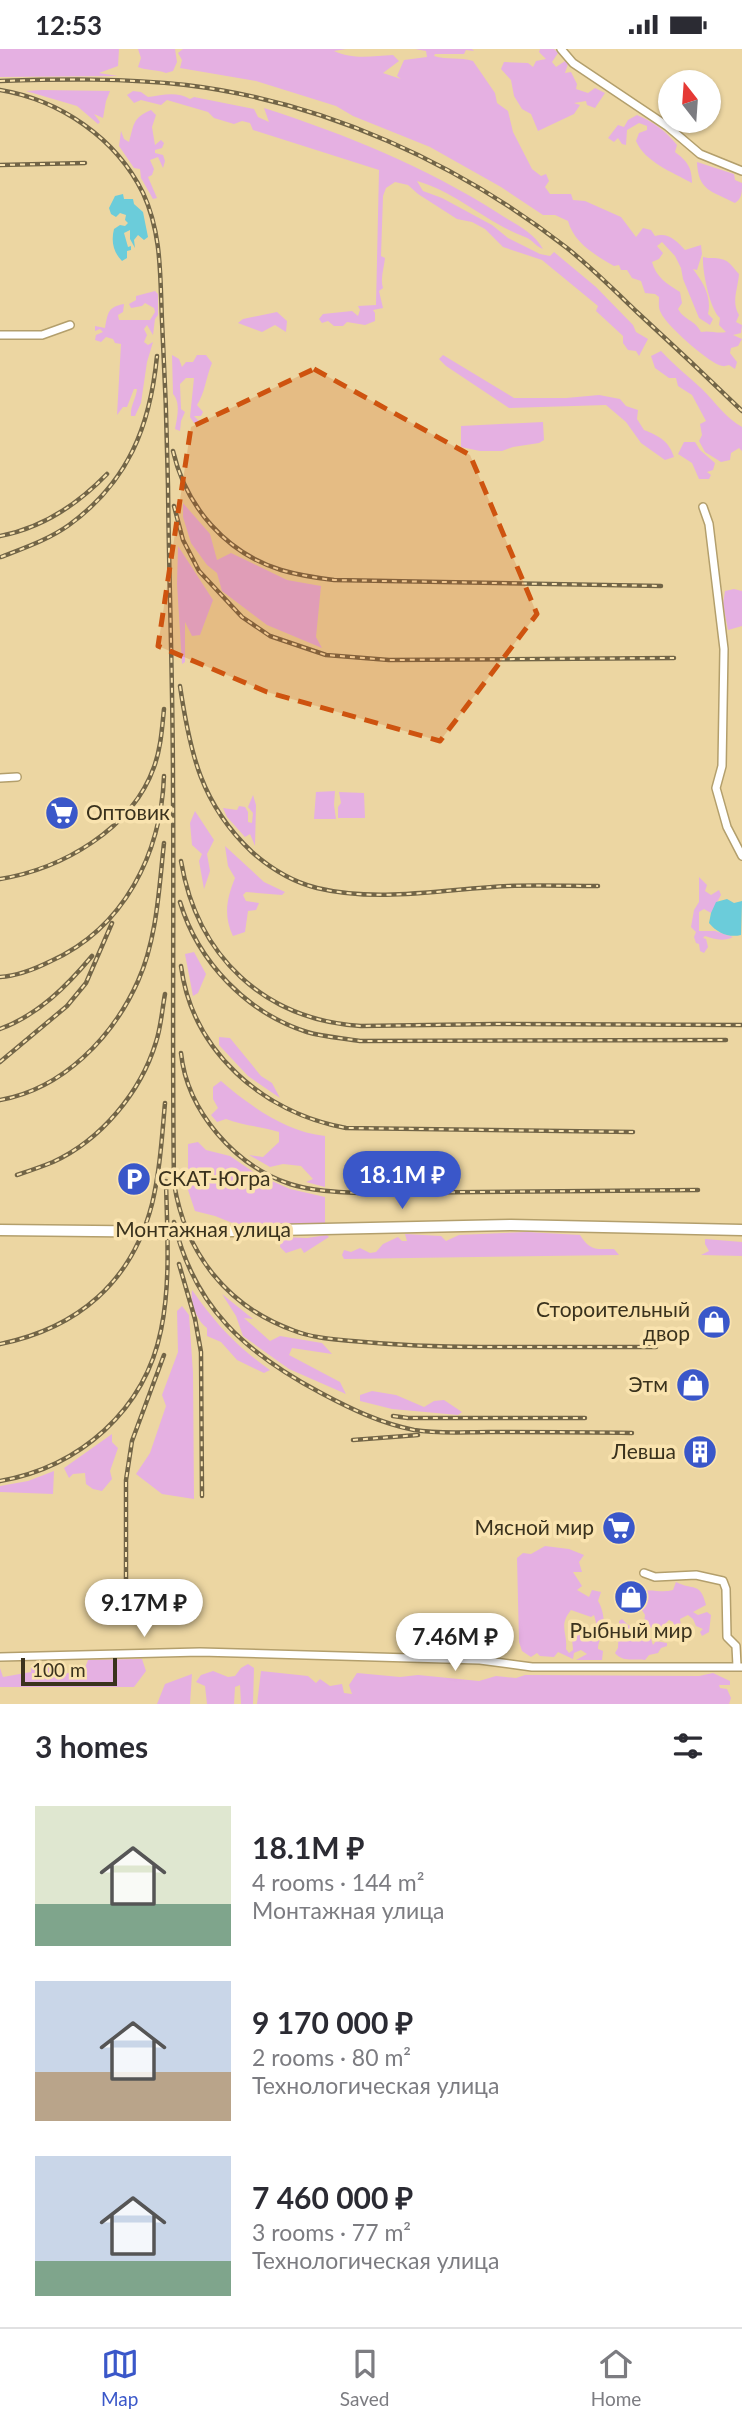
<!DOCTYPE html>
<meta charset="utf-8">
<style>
:root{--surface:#fff;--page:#f2f2f3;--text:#2b2b33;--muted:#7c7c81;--line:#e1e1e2;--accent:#3a57c9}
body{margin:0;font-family:Lato,sans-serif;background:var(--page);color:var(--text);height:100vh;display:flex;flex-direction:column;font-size:26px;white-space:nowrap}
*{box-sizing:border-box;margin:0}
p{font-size:23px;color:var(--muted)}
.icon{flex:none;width:38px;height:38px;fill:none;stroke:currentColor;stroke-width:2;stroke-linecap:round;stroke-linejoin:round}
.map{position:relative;height:1655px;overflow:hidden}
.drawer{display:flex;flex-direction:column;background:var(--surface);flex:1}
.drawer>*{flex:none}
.needle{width:46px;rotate:343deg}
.buttons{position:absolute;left:658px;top:21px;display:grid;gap:14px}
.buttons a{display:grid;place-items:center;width:63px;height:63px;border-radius:50%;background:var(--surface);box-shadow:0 2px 5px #0004;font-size:35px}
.scale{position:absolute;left:21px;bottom:18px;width:96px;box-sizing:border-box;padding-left:7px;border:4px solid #3a321d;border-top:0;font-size:19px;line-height:24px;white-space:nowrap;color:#3a321d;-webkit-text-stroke:5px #f9e3af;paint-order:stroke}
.price{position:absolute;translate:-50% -60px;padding:0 16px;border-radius:24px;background:#fff;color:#222;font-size:23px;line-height:46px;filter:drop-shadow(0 2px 4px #0008)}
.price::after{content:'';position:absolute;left:50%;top:42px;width:21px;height:16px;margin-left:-10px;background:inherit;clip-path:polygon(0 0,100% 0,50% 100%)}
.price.selected{background:var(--accent);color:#fff}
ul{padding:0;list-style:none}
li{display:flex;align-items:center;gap:21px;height:175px;padding:0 35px}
li span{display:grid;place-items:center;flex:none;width:196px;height:140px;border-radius:0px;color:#555}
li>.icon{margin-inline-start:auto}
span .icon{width:84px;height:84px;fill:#fffc;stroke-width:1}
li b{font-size:30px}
h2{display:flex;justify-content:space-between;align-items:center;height:84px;padding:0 35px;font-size:30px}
.status{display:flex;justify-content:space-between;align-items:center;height:49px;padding:0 35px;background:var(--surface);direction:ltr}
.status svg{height:19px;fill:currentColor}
.tab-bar{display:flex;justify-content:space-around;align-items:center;height:98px;border-top:2px solid var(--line);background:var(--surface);font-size:19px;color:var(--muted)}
.tab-bar a{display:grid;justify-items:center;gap:4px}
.tab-bar .selected{color:var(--accent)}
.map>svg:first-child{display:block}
</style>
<div class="status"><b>12:53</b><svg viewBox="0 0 49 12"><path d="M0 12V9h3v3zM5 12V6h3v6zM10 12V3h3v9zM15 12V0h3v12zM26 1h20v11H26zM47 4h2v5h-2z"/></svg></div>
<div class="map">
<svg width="742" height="1655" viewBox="0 0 742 1655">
<rect width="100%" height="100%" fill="#ecd6a2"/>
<path fill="#e5b0e2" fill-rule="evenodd" d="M0,0h119l-1,17 -19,7 19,3 -118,1z
M138,0h37l2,13 -4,9 -7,2c-10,-4 -19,-2 -28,-6l3,-9z
M183,0h163l-12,2c19,9 39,5 59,4l6,6 -16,12 18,6 -4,-3 7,-16 23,-3 -1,-6 -11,-2h57l2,2 -8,-1 -2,4h-29l-1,2c13,4 26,1 39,5l22,32 2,10 11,8 5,21 19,37 9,7 5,-2 3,7 -4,6 5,7h21l2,6 12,1 36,16 15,20 7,-9 8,2 4,6c13,-4 22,5 30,14l16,-5 1,9 -5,16 -4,-1c10,13 19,28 15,45l5,5 -3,6 -11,-7 -16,-39 -2,-11 -6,-12 -13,-14 -5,4 6,7 -4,6 -7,3c4,15 15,22 28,30l2,11 -4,6c7,12 16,10 23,23 9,-2 16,2 25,0l-7,-7 1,-7c-10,-8 -18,-48 -17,-61 7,2 12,0 18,2 8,1 13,10 18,15 -1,15 -8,28 0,41l-3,7 6,3 -1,8 -8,2 9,4 -4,7 -7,2 -1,5 7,9 -2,7 -6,-4c-5,1 -4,2 -10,0 -13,-5 -52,-39 -58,-52 -3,-5 -2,-10 -2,-16l-4,-3 -10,-1 -4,-12 -9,-3 -5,-8h-6l-2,-5 -5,1c-19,-11 -40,-23 -46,-45l-13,-6h-12l-42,-28 -71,-40 -77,-31 -17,-10 -80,-25 -76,-13 2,-8 -4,-7z
M540,0h14l4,4 -6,9 4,5 9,-6 3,3 -3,9 6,-1 6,12 -1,5 12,4 7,-5 10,5 -10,15 -8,-3 -1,-4 -12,2 6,2 -6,9 -36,17 -7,-17 -9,-5 -8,-13 -3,-16 -10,-11 3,-7 24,1 5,4 3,-6 10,-2 -7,-7z
M42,41l68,1 -4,10 -3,17 -9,-4 6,8 -2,2 -21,-18 -51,-15z
M133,42l8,1 7,5c14,-2 29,-6 42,2l4,-2 60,12 4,8 11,5 -5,-14c83,27 160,58 234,105 15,10 36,19 45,36 -8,-3 -10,-9 -18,-12 -38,-14 -69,-45 -108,-56l6,10 19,7 50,27 16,13 32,16 10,2 4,-4 42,35 37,38 3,7 12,7 -9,17 -3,-5 -8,-1 -5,-7v-7l-27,-25 2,-5 -56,-46 -39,-13 -18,-18 -13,-7 -15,-3 -39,-25 -10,-9 -13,-3 -9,6 -3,8 -2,60 4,2c-1,10 -5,21 -2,30l-4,3 4,17 -10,2 2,3v8l-10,4 -18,-3 -4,4h-9l-6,-5 -6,2 -3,-4 4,-5 29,-3 6,5 2,-6 -2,-4 18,-1 3,-135 -126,-40 -3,-7 -8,-2 -8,3 -20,-6 -6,-6 -41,-12 -6,5 -20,-5 -7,3 -7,-8z
M151,61l5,5 -4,12 3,18 6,-5 3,3 -2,5 -7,2v3l8,2 2,6 -2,7 -5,-11 -8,3 4,9 -2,6 -4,2 9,21 -4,1 -12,-21 -1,-9 -6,-1 -15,-22 2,-15 3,8 5,3c5,-17 3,-24 22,-32z
M637,66c17,7 29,16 40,30l-2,7c12,9 17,15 17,31 -20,-11 -47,-21 -56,-42l3,-8 8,-3v-4l-8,-3 -12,7 -1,15 -4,-1 -4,-6 -4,4 -6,-4 10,-13 6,2 4,-7z
M697,113l37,12 1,6 7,3c0,9 0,16 -7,20 -23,-12 -37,-12 -38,-41z
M155,242l3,3v21l-3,4 -2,16 -6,-10 -3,4 3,6 -3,7 4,3 5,-3 -6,20 -6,41 -6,13h-4c-1,-10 5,-17 6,-27h-3l-7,18h-4l-6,8 4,-71 -6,-1 -2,-4 -7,-2 -5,5 -6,-2 1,-5 7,-3 -3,-3 -5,2v-5l10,2c3,-16 3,-21 19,-24l-1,8 -5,3 1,5h31l5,-8 -1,-4 -9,-5 -3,3 -11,2 -2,-4 7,-4v-4z
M277,263l10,9 -1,11 -11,-7 -13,7 -24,-9 5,-4z
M661,302c13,14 27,25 41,38 13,13 25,30 40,38v24l-3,-3 -8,5 -1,7 -9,2 -16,-10 -6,-11 3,-6 -2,-11 6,-3 -14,-26 -14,-9 -2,-8h-7l-14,-10 -4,-12z
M172,306l7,4 3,8 4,-5h7l4,-7h9l6,8c-6,14 -7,30 -15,42l6,7 -2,4h-7l6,6 -6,1 -4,-6 4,-39h-8l-6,6 1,25 4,3 -4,9 -1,10 -5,-2c2,-11 6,-26 -2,-35z
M443,306l71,43h52l33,-3 21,4 6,7 12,4 -1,9 7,11c15,6 25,11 30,27l-9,3 -24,-17 -15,-21 -20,-17 -97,3 -63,-42 -7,-7z
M543,373l1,18 -5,3 -26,4 -11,4h-22l-19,-4v-21z
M684,393h11l5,8 15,13 -2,7 -6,2 4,3 -2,4h-10l-7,-16 -14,-9z
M183,454l27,31 7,26 14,-7 56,27 34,6 -5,51 6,11 -55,-23 -45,-34 -5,-18 -10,-8 -16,-22 -8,-26z
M178,497l35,54 -13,35 -8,1 -7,-14v40l-3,2 -5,-80z
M734,540l8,2v35l-14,4 -5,-26 2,-13z
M335,742l-1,14 2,14h-22l2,-27z
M339,743l25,1 1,25h-27v-11l3,-4z
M253,746l3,10 -1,41 -5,-12 -5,3 -18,-20 -4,-9 14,2 2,-4 6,1 3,5v10l4,1 1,-10 -5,-6z
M195,762l19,29 -7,14 3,17 -6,18 -5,-28 3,-7 -10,-9 -2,-22z
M225,797l39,36 21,10 -3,3 -36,-3 -3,3 3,6 13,2 -3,7 -8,1 -3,21 -12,4c-10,-21 -6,-38 2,-58l-7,-12z
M699,828l8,8 -2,6 6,4 8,-5 2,5 -10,18 -7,-4 -5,3v19h16l18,6c-9,5 -20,2 -28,-1l-2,2 3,1 2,8 -4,6 -4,-2 -1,-7 -3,-1 -2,-6 2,-5 -5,-5 3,-17 5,-8z
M194,903l12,22 -8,19 -5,3 -8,-42z
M219,988l11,1 31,38 11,7 8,15 -32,-22 -29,-31z
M221,1032c29,25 65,51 104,55v51l-19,-5 7,-3 -12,-13 -18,-2 -13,3 -21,-12 14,2 16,-15v-10c-18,-6 -36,-6 -53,-13l-9,3 -6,-7 7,-7 -5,-9v-12z
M198,1093l8,8 24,6 28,19 32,14 35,8v28l-90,-1 -20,-8 -20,-5 -7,-21v-46z
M527,1183l53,3c10,16 16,14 34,14l5,6 -275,4 -2,-4 2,-5 7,2 9,-4 10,5 6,-1 7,-8 15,-7 4,4h5l-2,-7 36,2 5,5 13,-6z
M327,1186l2,2 -25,16 -3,-5 -15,5 -6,-6 1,-10 26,1z
M705,1190l37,3v14l-41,-1 8,-4 -4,-7z
M192,1241c24,34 43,55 78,80l-6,3 -27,-13 -16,-18 -14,-6v-8c-10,-7 -17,-26 -15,-38z
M222,1245l31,25 -9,-1 26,23 10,-5 42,7 10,11 -40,-6 -3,7 51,27 6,12 -57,-25 -46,-33 -7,-20z
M182,1257l7,9 4,58 1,126 -32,-5 -26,-20 14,-21 16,-47 -4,-11 16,-43 -1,-41z
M372,1342l24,4 28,12 10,-6 10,-1 18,12 -4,3 -66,-6 -32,-8v-6z
M112,1385v8l6,6 -8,23 2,8 -10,12 -9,-2 -7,-5 -1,-11 -12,1 -4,4 -5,-10z
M54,1422l-1,23 -53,-2v-6l28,-5z
M545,1497l24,3 15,6 -5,7 3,10h-9l9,14 -5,4 12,7 3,-7 9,2 -3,9c5,8 7,20 5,30 -1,7 -5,10 -5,18l5,2 -1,9h-26l11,-6 -6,-4 -7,3 -1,6 -15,-7 -4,5 -14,-1 -3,-3 -6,4 -9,-6 -3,-9 -2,-84 6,-5 8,1zM571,1561l20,7 3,-2 2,7 -2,15 -12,-13 -8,1 2,7 -4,6 1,12 -4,3 -3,-4c2,-16 -8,-23 5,-39z
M676,1533c17,9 24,-1 30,23l-13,7 5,3 9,-3 4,3 -2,17 -7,4 -2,-4 3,-3 -7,-3 -3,-7 -5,-4 -8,4 1,6 -7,2 -1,-5 -4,-2 -8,8 -6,-2 -7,3 -5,7 8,3 2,6 3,-4 11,2v3l-6,2 -3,5 -9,2 -4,5c-10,-2 -22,3 -30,-7l3,-5 1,-27 3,-2 6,6 10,3 6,-5 1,-8 -3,-5 -6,2 -3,-4 3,-7v-9l10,6 -4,-7c11,-2 20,2 31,-1z
M142,1610l4,12 -12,16h-134v-19l3,9 28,-5v-6l26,-2 1,12 27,-8 3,-8z
M248,1615l6,4 -1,36h-12l-1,-19 -5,2 -1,17h-27l-2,-18 -9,-4 5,-7 12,-4 15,6 7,-1 6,-8z
M261,1622l47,5 8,7 4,-4 10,7 12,-2 2,9 8,1 -3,-9 8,-12 43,4 18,-2 61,6 17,-5 20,2 9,-3 174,1 14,-3 17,8v4h-11l1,3 7,1 4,9 -2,6h-472z
M192,1625l-2,30h-33l8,-20z"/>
<path fill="#6bccda" d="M123,145l1,5h9l1,5 9,8 5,25 -4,3 -6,-5 -4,5 1,8 -5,-9v-9l-6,3 4,14 3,-1v4l-4,1v7l-5,3c-9,-9 -11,-20 -8,-32l6,-4 5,1 3,-3 -3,-3 1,-5 -6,-2 -4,4 -5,-3 -2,-6 6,-12z
M727,850l7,4 8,-2 -1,34c-12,3 -24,-2 -32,-12l2,-10 5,-11z"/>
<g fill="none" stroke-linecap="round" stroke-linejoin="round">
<g stroke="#b39f6c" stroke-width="10">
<path id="street" d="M561,0l12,14 94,63 33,28 42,17
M0,286h42l28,-10
M703,458l6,17 15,125 -2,117 -6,22 11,39 15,29
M0,729l17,-1
M644,1524l11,4 41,-2 27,6 3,8 1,48 9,9 1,20
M0,1608l200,-5 280,8 52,7h210"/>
</g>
<g stroke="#b39f6c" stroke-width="13">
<path id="secondary" d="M0,1181l186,2 325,-7 231,5"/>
</g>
<use href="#street" stroke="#fff" stroke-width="7"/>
<use href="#secondary" stroke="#fff" stroke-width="10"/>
<g stroke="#726547" stroke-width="4.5">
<path id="rail" d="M0,32c62,-2 124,-3 186,4 139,17 272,78 381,163 25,20 48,43 71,65 35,32 70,65 104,98
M0,41c60,10 116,48 143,103 19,41 17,83 19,128 3,55 5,110 6,165 1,100 5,201 5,301 1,132 -1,264 1,396 11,70 53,124 121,148 18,7 38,8 57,10 43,4 85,6 128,6 58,0 117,0 176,0
M0,116l85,-2
M173,402c13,56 53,102 108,119 17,5 36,8 53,10l327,6
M174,457l9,34 16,31 43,46 28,19 56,19 63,5 285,-2
M0,487c42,-8 78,-32 107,-62
M1,508c23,-9 47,-17 68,-32 59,-43 81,-98 88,-169
M180,637c10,67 21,118 72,166 18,16 41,30 65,36 62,15 128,1 191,-2 30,-1 60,0 90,0
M181,812c16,95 83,159 180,165l134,-2 247,1
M0,830c62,-10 132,-50 154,-112 7,-19 8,-39 10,-58
M180,853c18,60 67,111 127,130 17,5 35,6 53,9l366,-1
M181,917c11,85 82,147 165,162l287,4
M0,928c17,-1 35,-8 51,-16 73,-33 110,-107 113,-185
M0,980c38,-14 67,-43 92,-73
M181,1004c6,58 54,113 109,131 22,7 47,8 70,9l338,-3
M0,1013l67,-56 19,-23 26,-60
M0,1051c63,-11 113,-63 138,-119 19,-42 21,-93 26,-138
M17,1126c12,-4 24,-8 36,-13 48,-22 88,-70 103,-120 5,-15 6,-32 9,-48
M174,1173c20,86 72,131 147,171 30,16 59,30 93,37 24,4 51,2 75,2 48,0 95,0 143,1
M179,1215l16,55 6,33 1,144
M0,1295c78,-16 132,-62 152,-140 8,-33 10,-68 13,-101
M393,1367l15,2h177
M353,1391l65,-5
M0,1432c80,-14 145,-71 161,-151 10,-48 6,-100 5,-149
M126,1538v-107l6,-39 32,-86"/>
</g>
<use href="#rail" stroke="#f9e3af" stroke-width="2" stroke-dasharray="5" stroke-linecap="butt"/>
</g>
<path fill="#ce530f" fill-opacity="0.2" stroke="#ce530f" stroke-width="5" stroke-dasharray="14 9" stroke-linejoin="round" d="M314,320l156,86 67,159 -97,127 -173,-49 -109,-46 33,-219z"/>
<defs>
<g id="supermarket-disc" transform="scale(1.75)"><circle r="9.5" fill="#3a57c9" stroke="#f9e3af"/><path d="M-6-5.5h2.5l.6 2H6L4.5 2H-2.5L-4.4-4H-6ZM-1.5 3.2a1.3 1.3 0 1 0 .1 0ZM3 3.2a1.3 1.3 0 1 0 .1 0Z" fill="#fff"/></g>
<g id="parking-disc" transform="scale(1.75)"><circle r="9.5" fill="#3a57c9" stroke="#f9e3af"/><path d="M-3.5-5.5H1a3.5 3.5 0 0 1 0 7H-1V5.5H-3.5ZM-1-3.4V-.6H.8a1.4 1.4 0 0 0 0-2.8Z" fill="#fff"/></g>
<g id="shop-disc" transform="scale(1.75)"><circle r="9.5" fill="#3a57c9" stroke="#f9e3af"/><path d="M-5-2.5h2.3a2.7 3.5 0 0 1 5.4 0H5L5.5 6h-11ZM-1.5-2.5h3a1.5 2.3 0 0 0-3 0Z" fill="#fff"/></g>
<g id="building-disc" transform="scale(1.75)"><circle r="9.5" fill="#3a57c9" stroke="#f9e3af"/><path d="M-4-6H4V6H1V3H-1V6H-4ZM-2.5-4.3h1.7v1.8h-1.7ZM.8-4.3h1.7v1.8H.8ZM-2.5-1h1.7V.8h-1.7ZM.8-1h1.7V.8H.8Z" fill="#fff"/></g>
</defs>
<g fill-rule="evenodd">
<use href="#supermarket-disc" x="62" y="764"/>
<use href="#parking-disc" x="134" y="1130"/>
<use href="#shop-disc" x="714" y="1273"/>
<use href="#shop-disc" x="693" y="1336"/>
<use href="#building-disc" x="700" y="1403"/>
<use href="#supermarket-disc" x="619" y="1479"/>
<use href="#shop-disc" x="631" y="1548"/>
</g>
<g text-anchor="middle" stroke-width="7" stroke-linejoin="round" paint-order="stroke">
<g font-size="21" fill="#3a321d" stroke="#f9e3af" text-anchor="end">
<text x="86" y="771" text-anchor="start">Оптовик</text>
<text x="158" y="1137" text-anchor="start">СКАТ-Югра</text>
<text x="690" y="1268">Стороительный<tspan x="690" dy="24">двор</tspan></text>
<text x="668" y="1343">Этм</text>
<text x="676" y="1410">Левша</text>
<text x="594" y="1486">Мясной мир</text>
<text x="631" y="1589" text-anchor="middle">Рыбный мир</text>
</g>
<g font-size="21" fill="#3a321d" stroke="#f9e3af">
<text x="203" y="1188">Монтажная улица</text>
</g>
</g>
</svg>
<div class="buttons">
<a><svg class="needle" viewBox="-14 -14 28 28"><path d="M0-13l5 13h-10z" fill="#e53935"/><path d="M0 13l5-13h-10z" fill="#7c7c81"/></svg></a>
</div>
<div class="scale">100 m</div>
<b class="price selected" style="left:402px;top:1162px">18.1M ₽</b>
<b class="price" style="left:144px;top:1590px">9.17M ₽</b>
<b class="price" style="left:455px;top:1624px">7.46M ₽</b>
</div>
<section class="drawer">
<h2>3 homes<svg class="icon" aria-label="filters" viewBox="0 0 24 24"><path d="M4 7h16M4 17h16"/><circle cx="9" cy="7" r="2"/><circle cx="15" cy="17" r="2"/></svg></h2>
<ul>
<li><span style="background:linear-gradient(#dfe7d0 70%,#7fa58c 0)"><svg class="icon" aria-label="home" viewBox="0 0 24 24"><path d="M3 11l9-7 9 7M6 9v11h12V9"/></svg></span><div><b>18.1M ₽</b><p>4 rooms · 144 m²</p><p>Монтажная улица</p></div></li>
<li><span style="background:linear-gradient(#c9d6e8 65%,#b9a48a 0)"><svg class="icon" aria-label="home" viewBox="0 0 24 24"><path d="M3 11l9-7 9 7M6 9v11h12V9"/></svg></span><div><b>9 170 000 ₽</b><p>2 rooms · 80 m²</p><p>Технологическая улица</p></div></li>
<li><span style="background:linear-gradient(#c9d6e8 75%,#7fa58c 0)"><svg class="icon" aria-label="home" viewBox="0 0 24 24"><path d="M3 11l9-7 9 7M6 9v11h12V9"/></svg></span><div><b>7 460 000 ₽</b><p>3 rooms · 77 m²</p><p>Технологическая улица</p></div></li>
</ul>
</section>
<nav class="tab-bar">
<a class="selected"><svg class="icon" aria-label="map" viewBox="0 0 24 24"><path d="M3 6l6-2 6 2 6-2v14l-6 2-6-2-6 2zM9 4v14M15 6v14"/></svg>Map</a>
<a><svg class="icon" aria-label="saved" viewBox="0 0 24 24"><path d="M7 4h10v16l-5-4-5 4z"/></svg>Saved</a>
<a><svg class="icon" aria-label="home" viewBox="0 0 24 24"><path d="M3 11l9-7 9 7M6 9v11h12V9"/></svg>Home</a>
</nav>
